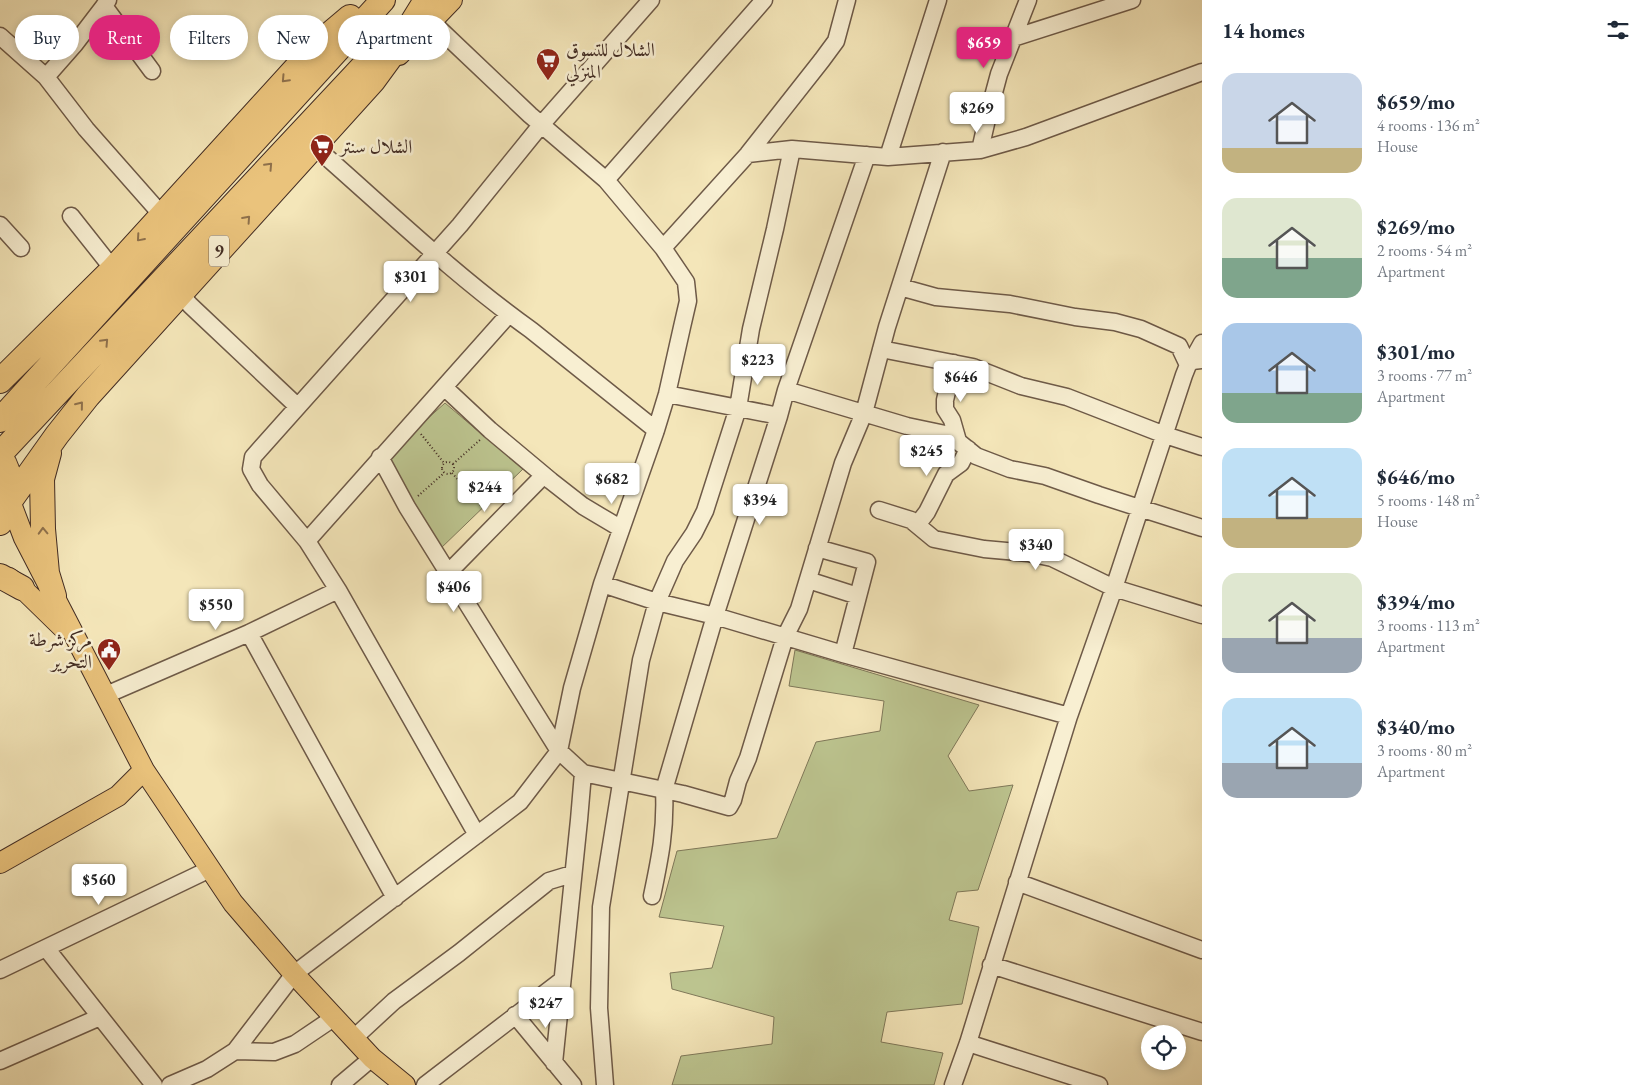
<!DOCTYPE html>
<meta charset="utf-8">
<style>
:root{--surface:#fff;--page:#f6f6f7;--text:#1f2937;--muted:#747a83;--accent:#db2777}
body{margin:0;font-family:"EB Garamond",Amiri,serif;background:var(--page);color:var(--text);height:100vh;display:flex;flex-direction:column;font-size:19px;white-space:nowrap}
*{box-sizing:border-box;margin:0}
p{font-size:16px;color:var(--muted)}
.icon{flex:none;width:28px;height:28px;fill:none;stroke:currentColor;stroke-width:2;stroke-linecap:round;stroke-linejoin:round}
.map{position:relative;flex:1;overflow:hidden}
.side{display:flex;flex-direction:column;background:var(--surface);width:450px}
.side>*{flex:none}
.banner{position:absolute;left:15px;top:15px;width:475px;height:45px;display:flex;gap:10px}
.fabs{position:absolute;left:1141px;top:1025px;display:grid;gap:10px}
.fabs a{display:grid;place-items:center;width:45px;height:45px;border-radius:50%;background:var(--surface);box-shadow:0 2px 8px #0003;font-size:25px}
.price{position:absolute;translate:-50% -42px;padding:0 11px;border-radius:5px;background:#fff;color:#222;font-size:16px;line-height:32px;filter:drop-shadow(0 1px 2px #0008)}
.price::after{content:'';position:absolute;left:50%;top:30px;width:15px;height:11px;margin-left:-8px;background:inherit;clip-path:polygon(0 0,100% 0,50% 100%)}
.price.active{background:var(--accent);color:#fff}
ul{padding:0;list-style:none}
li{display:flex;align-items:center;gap:15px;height:125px;padding:0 20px}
li span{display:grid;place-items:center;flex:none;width:140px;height:100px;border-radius:15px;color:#555}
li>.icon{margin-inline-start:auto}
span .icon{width:60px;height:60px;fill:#fffc;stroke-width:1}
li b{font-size:21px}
h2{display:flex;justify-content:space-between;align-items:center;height:60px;padding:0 20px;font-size:21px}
.pill{padding:0 18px;border-radius:22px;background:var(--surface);box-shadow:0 2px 8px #0003;font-size:18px;line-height:45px}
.pill.active{background:var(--accent);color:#fff}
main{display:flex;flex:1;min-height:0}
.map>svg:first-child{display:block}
</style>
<main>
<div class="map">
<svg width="1202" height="1085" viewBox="0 0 1202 1085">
<rect width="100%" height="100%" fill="#f4e6b9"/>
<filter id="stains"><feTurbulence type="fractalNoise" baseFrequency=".004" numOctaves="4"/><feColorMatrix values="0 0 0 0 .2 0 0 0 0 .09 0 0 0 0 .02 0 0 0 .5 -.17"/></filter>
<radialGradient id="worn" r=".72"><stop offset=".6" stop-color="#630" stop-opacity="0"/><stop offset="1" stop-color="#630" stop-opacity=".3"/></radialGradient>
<path fill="#bcc48f" stroke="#7f7859" d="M445,403l78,66 -84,81 -52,-95z
M795,650l184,55 -31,51 21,35 44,-6 -35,105 -21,2 -8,28 30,7 -17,77 -75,8 -6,30 62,11 -9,32h-262l9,-29 91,-12 2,-27 -102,-28 -2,-16 42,-5 12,-42 -65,-9 18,-66 100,-13 39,-96 64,-11 4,-30 -95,-15z"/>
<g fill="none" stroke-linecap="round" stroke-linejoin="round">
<g stroke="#6e5a48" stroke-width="19">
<path id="minor" d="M108,0l-4,6 48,65
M432,22l98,93 76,65 57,68
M0,36l46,41 40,52 75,85
M1013,38l119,-38
M46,77l29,-33 29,-38
M314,146c71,62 140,129 217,184l125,100
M980,150l8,-35 11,-41 29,-74
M748,154l44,-5 96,8 92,-7 46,-13 176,-65
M888,157l50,-157
M606,180l158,-180
M71,216l42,53
M0,225l21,23
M900,287l36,10 74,7 65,13 40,5 26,7 38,17 9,19
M180,293l10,12 107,101
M881,349l92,18 48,19 46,11 98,38 37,12
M1192,361l10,-18
M954,363l-9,37v9l7,11 6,21
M444,387l46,43 61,51 32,25 37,22
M786,390l121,36 43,9 26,21 34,13 35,7 54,19 103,33
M667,394l112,22
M380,457l27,50 152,244 24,22 100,21 46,13 4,-7 5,-19 10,-23 37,-121 14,-28 44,-146 21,-50 23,-86 56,-175
M879,510l32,10 23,19 50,10 44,4 24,5 62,30 88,27
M917,525l10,-13 19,-38 15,-11 7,-14
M307,541l202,-227
M817,548l50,14 -24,92
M448,573l96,-98
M808,580l50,16
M602,584l55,18 58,14 128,38 226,62
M249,633l146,265
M106,695l143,-62 89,-43
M477,835l-139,-245 -31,-49 -47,-56 -9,-16 2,-12 207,-232 81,-100 110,-125
M1017,882l185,68
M652,896c8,-38 14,-67 12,-106l51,-174 64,-200 7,-26 81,-235
M46,948l108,137
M991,965l211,67
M0,970l210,-101
M515,1015l58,70
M355,1037l39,-36 65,-48 90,-72 23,-7
M968,1043l131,42
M235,1051l39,1 21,-8 40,-27
M0,1061l100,-44
M554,1063l25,-243 4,-47
M170,1085l37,-16 28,-18 59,-77 226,-172 39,-51 13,-63 30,-104 54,-154 11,-36 15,-67 6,-26 -2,-19 -23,-34 85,-94 74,-94 14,-19 11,-41
M340,1085l32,-27
M425,1085l137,-105
M605,1085l-6,-77 2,-101 40,-247 16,-58 18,-41 19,-28 11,-22 33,-103 13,-79 24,-100 17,-80
M953,1085l15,-42 101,-327 45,-128 70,-213 4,-10 4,-4 10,-1"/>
</g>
<g stroke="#422c23" stroke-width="22">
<path id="major" d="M399,55l53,-55
M10,501l14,37 120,232 89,133 61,71 78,84 33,27
M9,578l13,10 41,40
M0,863l118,-67 26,-26"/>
</g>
<g stroke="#422c23" stroke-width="26">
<path id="highway" d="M0,381l113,-112 205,-225 32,-27
M0,420l383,-420
M49,453l-7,26 1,50 4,44 7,23
M0,454l385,-411
M0,456c14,21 15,45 0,67
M10,501l47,-66 31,-39 285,-315 19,-26 34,-55
M0,576l22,12"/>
</g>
<path stroke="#422c23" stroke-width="2" stroke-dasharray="1 2.5" stroke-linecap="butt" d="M421,434l23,29
M442 468a6 6 0 1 1 12 0a6 6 0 1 1-12 0Z
M453,464l28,-25
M452,473l35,39
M418,496l26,-23"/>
<use href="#minor" stroke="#f8efd2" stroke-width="16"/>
<use href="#major" stroke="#eac37c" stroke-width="20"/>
<use href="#highway" stroke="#eac37c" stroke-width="24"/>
</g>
<defs><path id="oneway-chevron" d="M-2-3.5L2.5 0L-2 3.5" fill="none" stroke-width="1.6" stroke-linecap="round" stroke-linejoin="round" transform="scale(1.25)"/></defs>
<g stroke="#8e704b">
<use href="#oneway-chevron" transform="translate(285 79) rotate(133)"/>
<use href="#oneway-chevron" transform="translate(269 166) rotate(-47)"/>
<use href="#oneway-chevron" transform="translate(247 219) rotate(-48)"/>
<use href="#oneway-chevron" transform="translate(140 238) rotate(131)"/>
<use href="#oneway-chevron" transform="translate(105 342) rotate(-47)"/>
<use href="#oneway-chevron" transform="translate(80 405) rotate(-51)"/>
<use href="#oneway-chevron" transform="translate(43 531) rotate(-92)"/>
</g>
<defs>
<g id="supermarket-pin" transform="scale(1.25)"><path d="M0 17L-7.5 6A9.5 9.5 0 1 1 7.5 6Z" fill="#8f2418" stroke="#f8efd2"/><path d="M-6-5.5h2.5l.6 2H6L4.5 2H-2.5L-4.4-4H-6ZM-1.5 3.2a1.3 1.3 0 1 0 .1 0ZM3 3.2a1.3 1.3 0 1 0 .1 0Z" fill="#fff"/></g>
<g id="civic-pin" transform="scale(1.25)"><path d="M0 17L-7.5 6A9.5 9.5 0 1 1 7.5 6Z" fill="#8f2418" stroke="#f8efd2"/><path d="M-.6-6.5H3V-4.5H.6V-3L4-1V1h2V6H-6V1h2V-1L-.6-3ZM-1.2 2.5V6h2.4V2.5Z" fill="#fff"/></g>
</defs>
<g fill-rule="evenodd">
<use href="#supermarket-pin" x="548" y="60"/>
<use href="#supermarket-pin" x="322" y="146"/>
<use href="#civic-pin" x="109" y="650"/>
</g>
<g text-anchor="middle" stroke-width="5" stroke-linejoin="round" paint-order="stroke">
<rect fill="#f8efd2" stroke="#796658" stroke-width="1" x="209" y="235.5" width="20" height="31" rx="4"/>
<g font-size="18" font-weight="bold" fill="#422c23">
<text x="219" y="257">9</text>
</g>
<g font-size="19" fill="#422c23" stroke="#f8efd2" text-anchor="start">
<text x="566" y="56">الشلال للتسوق<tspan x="566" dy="22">المنزلي</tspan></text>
<text x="340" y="153">الشلال سنتر</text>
<text x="92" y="646" text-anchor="end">مركز شرطة<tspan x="92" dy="22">التحرير</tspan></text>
</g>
</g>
<rect width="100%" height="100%" filter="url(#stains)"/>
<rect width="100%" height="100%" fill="url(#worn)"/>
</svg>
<div class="fabs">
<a><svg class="icon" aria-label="locate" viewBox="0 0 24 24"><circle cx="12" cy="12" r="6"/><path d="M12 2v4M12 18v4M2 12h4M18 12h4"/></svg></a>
</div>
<b class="price active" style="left:984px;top:69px">$659</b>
<b class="price" style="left:977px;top:134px">$269</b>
<b class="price" style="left:411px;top:303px">$301</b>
<b class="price" style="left:758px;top:386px">$223</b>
<b class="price" style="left:961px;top:403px">$646</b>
<b class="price" style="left:927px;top:477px">$245</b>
<b class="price" style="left:612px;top:505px">$682</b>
<b class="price" style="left:485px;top:513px">$244</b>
<b class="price" style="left:760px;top:526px">$394</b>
<b class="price" style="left:1036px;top:571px">$340</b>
<b class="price" style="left:454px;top:613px">$406</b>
<b class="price" style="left:216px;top:631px">$550</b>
<b class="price" style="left:99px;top:906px">$560</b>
<b class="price" style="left:546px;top:1029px">$247</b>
<div class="banner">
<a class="pill">Buy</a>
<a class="pill active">Rent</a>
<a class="pill">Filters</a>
<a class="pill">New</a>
<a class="pill">Apartment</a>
</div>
</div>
<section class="side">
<h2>14 homes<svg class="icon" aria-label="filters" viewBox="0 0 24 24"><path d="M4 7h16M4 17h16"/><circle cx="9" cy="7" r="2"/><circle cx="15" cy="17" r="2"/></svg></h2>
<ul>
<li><span style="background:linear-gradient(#c9d6e8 75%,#c2b280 0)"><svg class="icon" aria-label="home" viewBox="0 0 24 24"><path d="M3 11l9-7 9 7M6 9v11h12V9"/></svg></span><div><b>$659/mo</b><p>4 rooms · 136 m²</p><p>House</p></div></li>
<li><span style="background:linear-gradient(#dfe7d0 60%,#7fa58c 0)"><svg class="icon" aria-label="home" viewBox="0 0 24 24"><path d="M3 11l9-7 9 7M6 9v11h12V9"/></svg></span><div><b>$269/mo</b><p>2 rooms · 54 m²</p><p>Apartment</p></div></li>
<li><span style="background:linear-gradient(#a9c7e8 70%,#7fa58c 0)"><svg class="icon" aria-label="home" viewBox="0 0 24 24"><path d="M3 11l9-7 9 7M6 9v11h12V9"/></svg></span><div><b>$301/mo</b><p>3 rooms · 77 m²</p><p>Apartment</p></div></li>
<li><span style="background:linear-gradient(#bfe0f5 70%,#c2b280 0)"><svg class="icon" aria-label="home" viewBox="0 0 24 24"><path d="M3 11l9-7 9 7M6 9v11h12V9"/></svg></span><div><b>$646/mo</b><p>5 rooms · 148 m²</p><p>House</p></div></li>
<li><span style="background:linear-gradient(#dfe7d0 65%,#9aa5b1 0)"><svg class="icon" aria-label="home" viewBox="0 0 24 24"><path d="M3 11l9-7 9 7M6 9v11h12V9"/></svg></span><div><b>$394/mo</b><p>3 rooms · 113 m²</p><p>Apartment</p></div></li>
<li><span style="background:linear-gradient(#bfe0f5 65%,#9aa5b1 0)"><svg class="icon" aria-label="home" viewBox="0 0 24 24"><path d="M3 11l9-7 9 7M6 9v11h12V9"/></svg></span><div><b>$340/mo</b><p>3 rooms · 80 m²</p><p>Apartment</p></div></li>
</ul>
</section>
</main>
